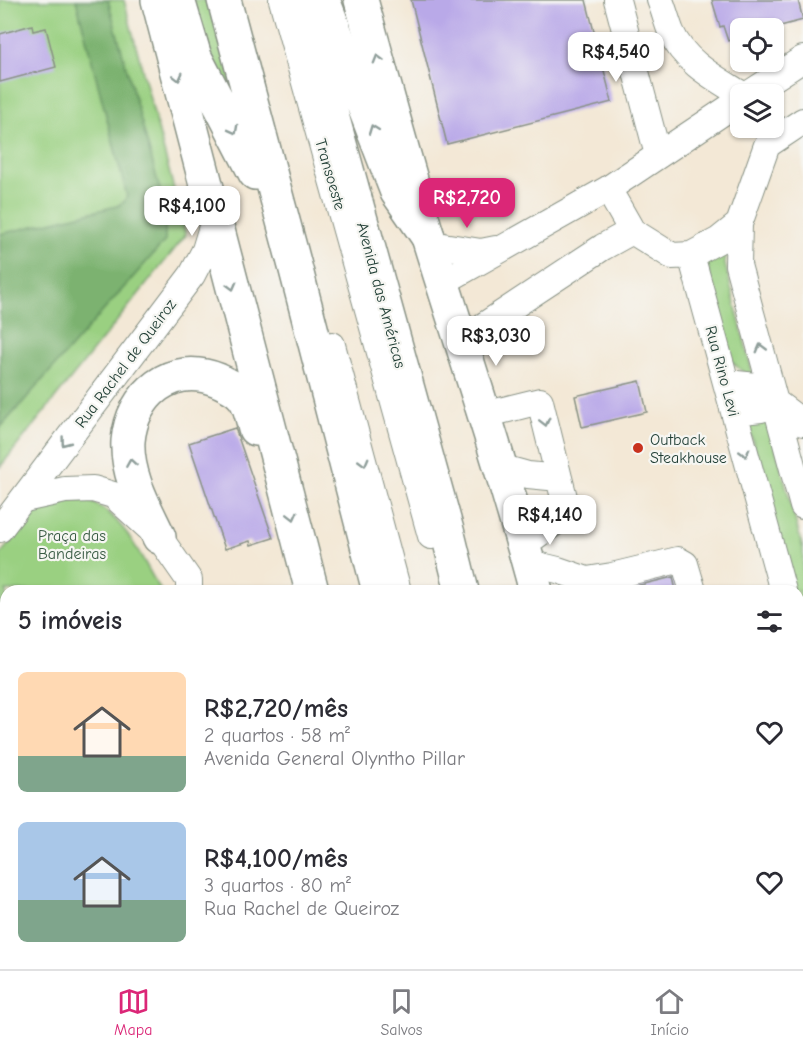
<!DOCTYPE html>
<html lang="pt">
<meta charset="utf-8">
<style>
:root{--surface:#fff;--page:#f7f7f7;--text:#2b2b33;--muted:#7c7c81;--line:#e1e1e2;--accent:#db2777}
body{margin:0;font-family:"Comic Neue",sans-serif;background:var(--page);color:var(--text);height:100vh;display:flex;flex-direction:column;font-size:22px;white-space:nowrap}
*{box-sizing:border-box;margin:0}
p{font-size:20px;color:var(--muted)}
.icon{flex:none;width:33px;height:33px;fill:none;stroke:currentColor;stroke-width:2;stroke-linecap:round;stroke-linejoin:round}
.map{position:relative;flex:1;overflow:hidden}
.side{position:absolute;left:0px;top:585px;width:804px;height:384px;display:flex;flex-direction:column;background:var(--surface);border-radius:18px 18px 0 0;box-shadow:0 2px 4px #0004}
.side>*{flex:none}
.fabs{position:absolute;left:730px;top:18px;display:grid;gap:12px}
.fabs a{display:grid;place-items:center;width:54px;height:54px;border-radius:9px;background:var(--surface);box-shadow:0 2px 4px #0004;font-size:30px}
.price{position:absolute;translate:-50% -51px;padding:0 14px;border-radius:12px;background:#fff;color:#222;font-size:20px;line-height:39px;filter:drop-shadow(0 2px 3px #0008)}
.price::after{content:'';position:absolute;left:50%;top:36px;width:18px;height:14px;margin-left:-9px;background:inherit;clip-path:polygon(0 0,100% 0,50% 100%)}
.price.active{background:var(--accent);color:#fff}
ul{padding:0;list-style:none}
li{display:flex;align-items:center;gap:18px;height:150px;padding:0 18px}
li span{display:grid;place-items:center;flex:none;width:168px;height:120px;border-radius:9px;color:#555}
li>.icon{margin-inline-start:auto}
span .icon{width:72px;height:72px;fill:#fffc;stroke-width:1}
li b{font-size:26px}
h2{display:flex;justify-content:space-between;align-items:center;height:72px;padding:0 18px;font-size:26px}
.dock{display:flex;justify-content:space-around;align-items:center;height:84px;border-top:2px solid var(--line);background:var(--surface);font-size:16px;color:var(--muted)}
.dock a{display:grid;justify-items:center;gap:3px}
.dock .active{color:var(--accent)}
.map>svg:first-child{display:block}
</style>
<div class="map">
<svg width="803" height="969" viewBox="0 0 803 969">
<rect width="100%" height="100%" fill="#f6f6f2"/>
<filter id="ink" filterUnits="userSpaceOnUse"><feTurbulence type="fractalNoise" baseFrequency=".0167" numOctaves="2"/><feDisplacementMap in="SourceGraphic" scale="12" xChannelSelector="R" yChannelSelector="G"/><feConvolveMatrix kernelMatrix="1 2 1 2 8 2 1 2 1" color-interpolation-filters="sRGB"/></filter>
<filter id="wash" filterUnits="userSpaceOnUse"><feTurbulence type="fractalNoise" baseFrequency=".008" numOctaves="4" result="noise"/><feDisplacementMap in="SourceGraphic" scale="24" xChannelSelector="R" yChannelSelector="G"/><feGaussianBlur stdDeviation="1.35" result="paint"/><feColorMatrix in="noise" values="0 0 0 0 0 0 0 0 0 0 0 0 0 0 0 0 0 1.4 0 .05"/><feComposite in="paint" operator="in"/></filter>
<g filter="url(#wash)">
<rect width="100%" height="100%" fill="#f3e8d6"/>
<path fill="#e9d1ed" d="M6,722v196l-6,2v-195z
M798,739l5,18v135l-5,1z"/>
<path fill="#9ad081" stroke="#5c865a" stroke-width="1.5" d="M0,0h124l62,235 -186,232z
M188,0h25l31,133z
M727,248l-2,16 28,111h-7l-16,-15 -23,-95 3,-7z
M768,418l35,131v78l-5,-19v-17h-5l-45,-167z
M87,500c38,15 54,58 74,91h-155v89l-6,1v-127l40,-46 14,-7z
M803,896v69l-15,4h-132l-1,-6h143v-65z
M585,963h25l2,6h-25z"/>
<path fill="#7bb26f" stroke="#4d7852" stroke-width="1.5" d="M76,0h32l57,208v33l-165,187v-194l117,-28 7,-4 3,-6z"/>
<g id="blocks">
<path fill="#b9a9e8" d="M411,0h175l26,102 -165,42z
M712,0h86l5,20 -30,8h-32v9l-13,4 -5,-15 -3,1z
M32,25l1,6 13,-3 10,39 -56,15v-48z
M640,381l7,31 -65,15 -7,-31z
M235,428l38,110 -22,7 -1,-4 -25,8 -36,-106z
M673,577l3,14h-63h3z"/>
</g>
</g>
<g filter="url(#ink)">
<use href="#blocks" fill-opacity="0" stroke="#899285" stroke-width="1.5"/>
<g fill="none" stroke-linecap="round" stroke-linejoin="round">
<g stroke="#899285" stroke-width="28">
<path id="minor" d="M282,0l149,536
M617,0l41,155
M660,0c4,10 7,22 11,32 13,30 44,46 70,62
M749,94l54,-35
M608,189l24,42
M739,224l-1,41 65,241
M430,244l51,8 15,-3
M691,255l92,336
M443,282l165,-93 133,-89
M462,340l141,-93 29,-16 40,25 19,-1 28,-15 20,-16 28,-79 36,-24
M332,345l66,246
M726,383l31,3 18,16 -14,7 -27,3
M775,402l28,21
M484,415l56,-14 19,77
M499,467l29,8 31,3 9,35 -45,32
M24,499l41,-9 28,-1 20,6 46,42 30,43v11
M0,529l192,-254 13,-25 9,-30
M529,563l29,7 29,10 2,11
M587,580l25,-4 66,-16 7,4 8,27
M798,648l5,18
M0,704l6,-1
M798,814l5,19
M798,873l5,-1
M289,963l2,6
M327,963l2,6"/>
</g>
<g stroke="#899285" stroke-width="36">
<path id="major" d="M158,0l154,591
M361,0c22,79 43,159 67,237 37,118 76,235 108,354
M159,537c-14,-30 -33,-62 -31,-96 4,-47 44,-80 90,-61 8,4 18,8 24,15 8,8 10,23 13,34
M410,963l2,6
M638,963l2,6"/>
</g>
<g stroke="#899285" stroke-width="36">
<path id="highway" d="M178,0l17,57 60,116
M224,0l71,266 84,325
M300,0l148,534 14,57
M323,0l74,192 31,45
M428,963l2,6
M481,963l2,6
M563,963l2,6"/>
</g>
<use href="#minor" stroke="#fff" stroke-width="26"/>
<use href="#major" stroke="#fff" stroke-width="33"/>
<use href="#highway" stroke="#fff" stroke-width="33"/>
</g>
<defs><path id="oneway-chevron" d="M-2-3.5L2.5 0L-2 3.5" fill="none" stroke-width="1.6" stroke-linecap="round" stroke-linejoin="round" transform="scale(1.5)"/></defs>
<g stroke="#8f9e9a">
<use href="#oneway-chevron" transform="translate(378 59) rotate(-106)"/>
<use href="#oneway-chevron" transform="translate(178 77) rotate(76)"/>
<use href="#oneway-chevron" transform="translate(373 129) rotate(-111)"/>
<use href="#oneway-chevron" transform="translate(234 130) rotate(62)"/>
<use href="#oneway-chevron" transform="translate(232 286) rotate(75)"/>
<use href="#oneway-chevron" transform="translate(761 348) rotate(-105)"/>
<use href="#oneway-chevron" transform="translate(545 422) rotate(76)"/>
<use href="#oneway-chevron" transform="translate(65 442) rotate(127)"/>
<use href="#oneway-chevron" transform="translate(745 453) rotate(75)"/>
<use href="#oneway-chevron" transform="translate(364 462) rotate(75)"/>
<use href="#oneway-chevron" transform="translate(131 463) rotate(-99)"/>
<use href="#oneway-chevron" transform="translate(293 516) rotate(76)"/>
</g>
</g>
<circle fill="#c8321e" stroke="#f6f6f2" stroke-width="2" cx="638" cy="448" r="6"/>
<g text-anchor="middle" stroke-width="4.5" stroke-linejoin="round" paint-order="stroke">
<g font-size="16" fill="#1f3d34" stroke="#f6f6f2">
<text transform="translate(331 174) rotate(74)" y="6">Transoeste</text>
<text transform="translate(382 295) rotate(75)" y="6">Avenida das Américas</text>
<text transform="translate(125 363) rotate(-53)" y="6">Rua Rachel de Queiroz</text>
<text transform="translate(723 371) rotate(75)" y="6">Rua Rino Levi</text>
</g>
<g font-size="16" fill="#1f3d34" stroke="#f6f6f2" text-anchor="start">
<text x="650" y="445">Outback<tspan x="650" dy="18">Steakhouse</tspan></text>
</g>
<g font-size="16" fill="#385a43" stroke="#f6f6f2">
<text x="72" y="541">Praça das<tspan x="72" dy="18">Bandeiras</tspan></text>
</g>
</g>
</svg>
<div class="fabs">
<a><svg class="icon" aria-label="locate" viewBox="0 0 24 24"><circle cx="12" cy="12" r="6"/><path d="M12 2v4M12 18v4M2 12h4M18 12h4"/></svg></a>
<a><svg class="icon" aria-label="layers" viewBox="0 0 24 24"><path d="M12 4l9 5-9 5-9-5zM3 14l9 5 9-5"/></svg></a>
</div>
<b class="price" style="left:616px;top:83px">R$4,540</b>
<b class="price active" style="left:467px;top:229px">R$2,720</b>
<b class="price" style="left:192px;top:237px">R$4,100</b>
<b class="price" style="left:496px;top:367px">R$3,030</b>
<b class="price" style="left:550px;top:546px">R$4,140</b>
<section class="side">
<h2>5 imóveis<svg class="icon" aria-label="filters" viewBox="0 0 24 24"><path d="M4 7h16M4 17h16"/><circle cx="9" cy="7" r="2"/><circle cx="15" cy="17" r="2"/></svg></h2>
<ul>
<li><span style="background:linear-gradient(#ffd9b3 70%,#7fa58c 0)"><svg class="icon" aria-label="home" viewBox="0 0 24 24"><path d="M3 11l9-7 9 7M6 9v11h12V9"/></svg></span><div><b>R$2,720/mês</b><p>2 quartos · 58 m²</p><p>Avenida General Olyntho Pillar</p></div><svg class="icon" aria-label="heart" viewBox="0 0 24 24"><path d="M12 20l-8-8c-3-5 5-10 8-4 3-6 11-1 8 4z"/></svg></li>
<li><span style="background:linear-gradient(#a9c7e8 65%,#7fa58c 0)"><svg class="icon" aria-label="home" viewBox="0 0 24 24"><path d="M3 11l9-7 9 7M6 9v11h12V9"/></svg></span><div><b>R$4,100/mês</b><p>3 quartos · 80 m²</p><p>Rua Rachel de Queiroz</p></div><svg class="icon" aria-label="heart" viewBox="0 0 24 24"><path d="M12 20l-8-8c-3-5 5-10 8-4 3-6 11-1 8 4z"/></svg></li>
</ul>
</section>
</div>
<nav class="dock">
<a class="active"><svg class="icon" aria-label="map" viewBox="0 0 24 24"><path d="M3 6l6-2 6 2 6-2v14l-6 2-6-2-6 2zM9 4v14M15 6v14"/></svg>Mapa</a>
<a><svg class="icon" aria-label="saved" viewBox="0 0 24 24"><path d="M7 4h10v16l-5-4-5 4z"/></svg>Salvos</a>
<a><svg class="icon" aria-label="home" viewBox="0 0 24 24"><path d="M3 11l9-7 9 7M6 9v11h12V9"/></svg>Início</a>
</nav>
